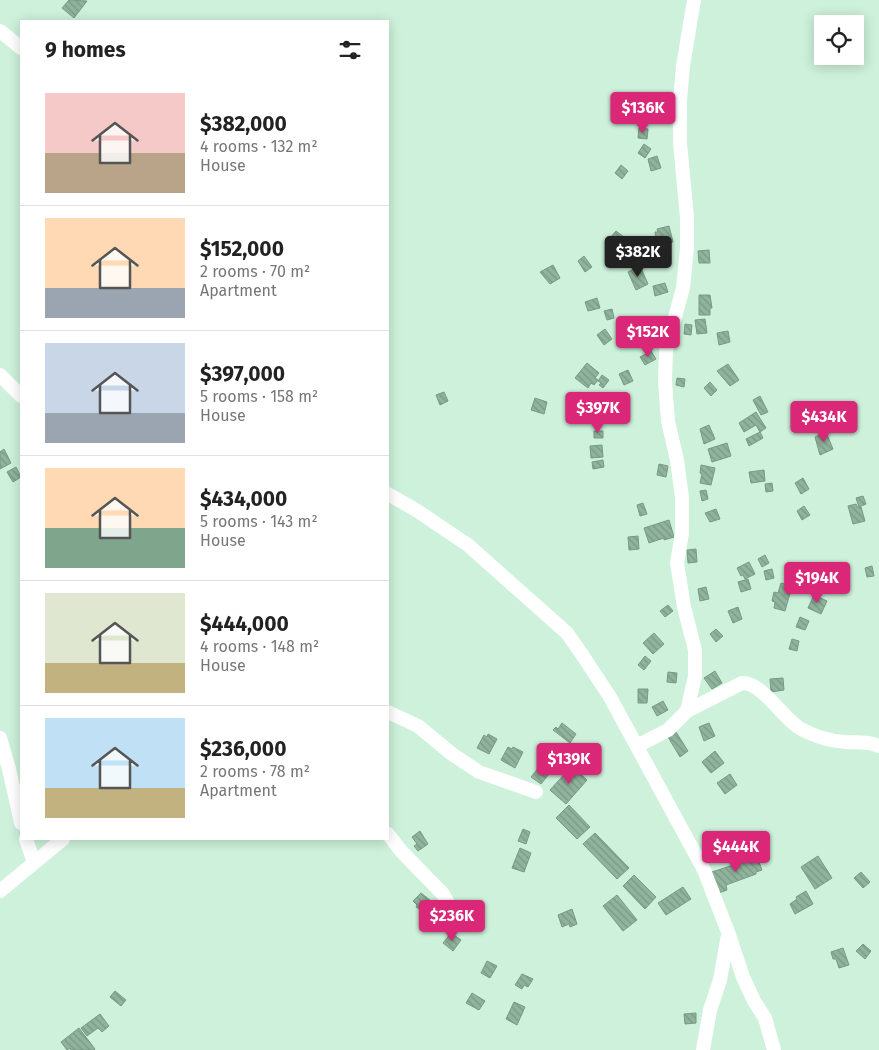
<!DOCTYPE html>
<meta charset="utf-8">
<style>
:root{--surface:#fff;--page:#f2f2f2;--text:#222;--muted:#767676;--line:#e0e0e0;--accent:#db2777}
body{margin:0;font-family:"Fira Sans",sans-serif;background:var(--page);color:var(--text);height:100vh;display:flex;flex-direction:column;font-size:19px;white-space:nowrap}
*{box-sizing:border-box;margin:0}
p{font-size:16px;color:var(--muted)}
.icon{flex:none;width:28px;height:28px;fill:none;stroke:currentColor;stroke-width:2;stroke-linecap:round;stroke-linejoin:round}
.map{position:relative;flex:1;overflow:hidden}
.drawer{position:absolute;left:20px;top:20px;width:369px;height:820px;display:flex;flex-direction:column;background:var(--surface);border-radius:0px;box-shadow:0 2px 12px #0003}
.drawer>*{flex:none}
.tools{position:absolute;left:814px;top:15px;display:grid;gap:10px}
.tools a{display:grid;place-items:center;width:50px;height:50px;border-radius:0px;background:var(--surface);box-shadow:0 2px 12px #0003;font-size:25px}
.price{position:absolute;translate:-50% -42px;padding:0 11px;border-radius:5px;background:var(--accent);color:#fff;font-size:16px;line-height:32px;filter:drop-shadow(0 1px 2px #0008)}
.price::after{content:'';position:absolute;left:50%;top:30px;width:15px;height:11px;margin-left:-8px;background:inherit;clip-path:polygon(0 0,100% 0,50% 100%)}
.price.active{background:#222;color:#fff}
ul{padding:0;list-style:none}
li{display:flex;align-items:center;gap:15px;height:125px;padding:0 25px}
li+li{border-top:1px solid var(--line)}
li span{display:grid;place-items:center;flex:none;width:140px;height:100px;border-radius:0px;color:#555}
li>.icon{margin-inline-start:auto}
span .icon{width:60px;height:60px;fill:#fffc;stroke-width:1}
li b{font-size:21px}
h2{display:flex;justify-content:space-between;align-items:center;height:60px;padding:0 25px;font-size:21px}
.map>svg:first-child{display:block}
</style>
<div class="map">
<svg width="879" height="1050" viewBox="0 0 879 1050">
<defs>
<pattern id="building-back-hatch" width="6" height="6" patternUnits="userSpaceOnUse" patternTransform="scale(1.25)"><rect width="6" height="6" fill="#90b39c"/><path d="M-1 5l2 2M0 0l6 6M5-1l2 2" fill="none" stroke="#7b9985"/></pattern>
</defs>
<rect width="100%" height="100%" fill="#cdf1da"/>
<path fill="url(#building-back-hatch)" stroke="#789a84" d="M69,0l18,1 -13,17 -12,-10z
M639,128l9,1 -1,10 -9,-1z
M644,144l7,5 -6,9 -7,-5z
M657,156l4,12 -10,3 -3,-12z
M621,165l7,6 -6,8 -7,-6z
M669,226l4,16 -12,2 -2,-6h-3l-1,-6h3l-1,-3z
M616,231l12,9 -6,8 -13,-9z
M709,250l1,13h-11l-1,-12z
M584,256l8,11 -7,5 -7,-11z
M553,265l7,13 -10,6 -10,-12z
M640,266l8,18 -12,6 -8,-18z
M665,283l3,9 -13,4 -2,-10z
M699,295h11l2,13h-2v7h-11z
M597,298l3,10 -12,3 -3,-9z
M612,309l2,9 -7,2 -3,-9z
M639,319l7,17 -13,5 -4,-12 -2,1 -2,-6z
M705,319l2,14 -10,1 -2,-14z
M685,324l7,1 -1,10 -7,-1z
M605,329l7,10 -8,6 -7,-10z
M728,331l2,11 -11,3 -2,-12z
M651,351l5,8 -11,6 -5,-8z
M587,363l12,10 -4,5 3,2 -4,5 -3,-2 -3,5 -13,-10z
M728,364l11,16 -9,6 -13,-15z
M628,370l5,11 -9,4 -5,-11z
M602,375l7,5 -6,8 -4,-3 2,-2 -3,-2z
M677,378l8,1 -1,8 -8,-2z
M710,382l7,8 -6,6 -7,-8z
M444,392l4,9 -8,4 -4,-10z
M760,396l8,16 -7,3 -8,-15z
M535,398l12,4 -3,12 -13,-4z
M756,412l10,16 -6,4 -4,-7 -12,7 -5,-9z
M709,425l6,14 -11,5 -4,-15z
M594,431h9v7h-9z
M760,432l3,6 -14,8 -3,-7z
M826,432l7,17 -13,6 -5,-18z
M727,443l4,13 -19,6 -4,-13z
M602,445l1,12 -12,1 -1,-12z
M4,449l7,14 -11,6v-17z
M603,460l1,7 -11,2 -1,-7z
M659,464l9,2 -2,11 -9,-2z
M701,465l14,3 -4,17 -11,-2 2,-9 -2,-1z
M16,467l5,10 -8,5 -6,-10z
M764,470l1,11 -14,2 -2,-11z
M803,478l6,11 -8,5 -6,-11z
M772,483l1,8 -7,1 -1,-8z
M706,490l2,9 -6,2 -2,-10z
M863,496l3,8 -7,3 -3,-9z
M643,503l4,11 -7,2 -3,-11z
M856,504l2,4 3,-1 4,14 -12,3 -5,-18z
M804,506l6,9 -8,5 -5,-9z
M716,509l4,10 -10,3 -5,-9z
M669,520l5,17 -10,3v-2l-15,5 -5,-15z
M638,536l1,13 -10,1 -1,-13z
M696,549l1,13 -9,1 -1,-13z
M765,555l4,8 -7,4 -4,-8z
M749,562l6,12 -10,5 -2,-4 -2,1 -4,-8z
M872,566l2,10 -7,1 -2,-9z
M772,569l2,9 -8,2 -2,-9z
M748,579l3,10 -10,3 -3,-10z
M781,583l11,3 -7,25 -11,-3 1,-6 -3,-1 2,-9 4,1z
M706,587l3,12 -9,2 -2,-12z
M814,595l13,6 -6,13 -13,-6z
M668,605l5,6 -8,6 -5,-6z
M738,607l4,12 -9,4 -5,-12z
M800,617l9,4 -4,9 -9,-3z
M716,629l7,7 -7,6 -6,-8z
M654,633l10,11 -11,10 -10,-11z
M792,639l7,2 -2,10 -8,-2z
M645,656l6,5 -7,9 -6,-5z
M715,671l7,12 -10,6 -8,-11z
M668,672l9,1 -1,10 -9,-1z
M783,678l1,12 -13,2 -1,-13z
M638,689h10l-1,14h-9z
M663,701l5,9 -11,6 -5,-9z
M562,723l14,11 -6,9 -17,-13 3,-3 2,2z
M709,723l6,13 -11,5 -5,-14z
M676,732l12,19 -8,6 -12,-20z
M488,734l9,5 -8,15 -12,-6 7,-13 3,2z
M508,747l4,2 1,-2 10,5 -8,16 -14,-8z
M715,751l9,12 -13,10 -9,-11z
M540,766l9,8 -8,10 -10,-7z
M572,766l15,14 -21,24 -16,-14z
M730,774l7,11 -12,9 -8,-11z
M569,805l21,22 -13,12 -21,-21z
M523,829l7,3 -4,12 -8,-3z
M420,831l8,13 -10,7 -4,-5 3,-2 -5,-7z
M595,833l34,35 -12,11 -34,-35z
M520,848l11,5 -7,19 -12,-4z
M818,856l14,22 -17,11 -14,-22z
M757,857l5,13 -6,2v2l-30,11 1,5 -8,3 -7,-21z
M861,872l9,10 -7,6 -9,-10z
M634,875l22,22 -11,12 -22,-23z
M683,887l8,12 -25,16 -8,-12z
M806,891l7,13 -18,10 -5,-10 7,-5 -1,-2z
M421,893l14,11 -8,9 -11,-6 1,-2 -4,-4z
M617,895l20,25 -14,11 -20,-25z
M572,909l5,15 -7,3 -1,-3 -7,3 -4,-12z
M451,933l10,7 -8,11 -10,-8z
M863,944l8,7 -6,8 -9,-8z
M843,948l6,17 -10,3 -3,-9h-3l-2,-7z
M487,961l10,5 -7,12 -9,-5z
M522,974l11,5 -5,8 -4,-2 -2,4 -7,-4z
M115,991l11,9 -5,6 -11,-9z
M472,993l13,8 -6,9 -13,-7z
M514,1002l11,5 -8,18 -11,-6z
M696,1013v10l-11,1 -1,-10z
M100,1014l9,12 -7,6 -4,-4 -11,8 -6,-8z
M79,1028l16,21 -1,1h-23l-1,-2 -3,2 -6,-8z"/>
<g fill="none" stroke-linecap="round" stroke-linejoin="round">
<path stroke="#fff" stroke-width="14" d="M0,31l21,17
M0,375l21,21
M388,494l28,16 52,35 99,88 14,20 29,44 94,173 24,62 15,45 11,24 11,17 9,32
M687,711l55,-28c20,-1 41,36 59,46 13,7 29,12 44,13 12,1 22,-1 34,4
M388,712l30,14 34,28 27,18 57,20
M0,738l9,31 12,54
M637,746l31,-16 19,-19 8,-35v-26l-11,-43 -7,-44 5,-30v-36l-5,-37 -9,-39 -3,-40 1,-31 17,-62 4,-40v-30l-7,-75v-42l3,-35 11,-66
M388,834l13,17 42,43 5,9 2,13
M26,839l8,24
M0,891l63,-52
M703,1050l7,-40 10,-30 8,-45"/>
</g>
</svg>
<div class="tools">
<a><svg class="icon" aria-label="locate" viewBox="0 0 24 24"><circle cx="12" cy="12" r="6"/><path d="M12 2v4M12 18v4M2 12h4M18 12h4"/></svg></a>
</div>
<b class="price" style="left:643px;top:134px">$136K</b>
<b class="price active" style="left:638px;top:278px">$382K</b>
<b class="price" style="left:648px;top:358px">$152K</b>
<b class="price" style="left:598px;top:434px">$397K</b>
<b class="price" style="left:824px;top:443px">$434K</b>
<b class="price" style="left:817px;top:604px">$194K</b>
<b class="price" style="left:569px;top:785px">$139K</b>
<b class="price" style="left:736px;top:873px">$444K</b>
<b class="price" style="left:452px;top:942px">$236K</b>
<section class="drawer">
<h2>9 homes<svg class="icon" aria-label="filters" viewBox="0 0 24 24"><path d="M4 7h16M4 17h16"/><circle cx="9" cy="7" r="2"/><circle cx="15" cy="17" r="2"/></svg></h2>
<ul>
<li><span style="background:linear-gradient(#f6c9c9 60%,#b9a48a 0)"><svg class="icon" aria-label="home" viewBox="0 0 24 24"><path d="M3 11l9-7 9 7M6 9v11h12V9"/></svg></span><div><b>$382,000</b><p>4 rooms · 132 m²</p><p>House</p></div></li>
<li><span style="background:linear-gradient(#ffd9b3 70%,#9aa5b1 0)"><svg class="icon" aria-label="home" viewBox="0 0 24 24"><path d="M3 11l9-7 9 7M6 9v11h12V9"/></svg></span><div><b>$152,000</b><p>2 rooms · 70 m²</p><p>Apartment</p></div></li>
<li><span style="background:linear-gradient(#c9d6e8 70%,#9aa5b1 0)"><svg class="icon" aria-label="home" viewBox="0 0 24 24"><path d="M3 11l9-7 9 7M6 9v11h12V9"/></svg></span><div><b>$397,000</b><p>5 rooms · 158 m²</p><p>House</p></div></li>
<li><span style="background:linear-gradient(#ffd9b3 60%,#7fa58c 0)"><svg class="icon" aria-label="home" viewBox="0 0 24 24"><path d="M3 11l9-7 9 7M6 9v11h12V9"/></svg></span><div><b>$434,000</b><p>5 rooms · 143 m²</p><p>House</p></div></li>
<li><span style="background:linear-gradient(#dfe7d0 70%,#c2b280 0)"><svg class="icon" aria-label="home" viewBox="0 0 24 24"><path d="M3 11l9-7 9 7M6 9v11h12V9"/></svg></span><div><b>$444,000</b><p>4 rooms · 148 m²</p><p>House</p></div></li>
<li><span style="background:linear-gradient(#bfe0f5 70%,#c2b280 0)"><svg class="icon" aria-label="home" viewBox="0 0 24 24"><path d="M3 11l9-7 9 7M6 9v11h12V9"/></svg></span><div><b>$236,000</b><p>2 rooms · 78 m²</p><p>Apartment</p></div></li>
</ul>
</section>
</div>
